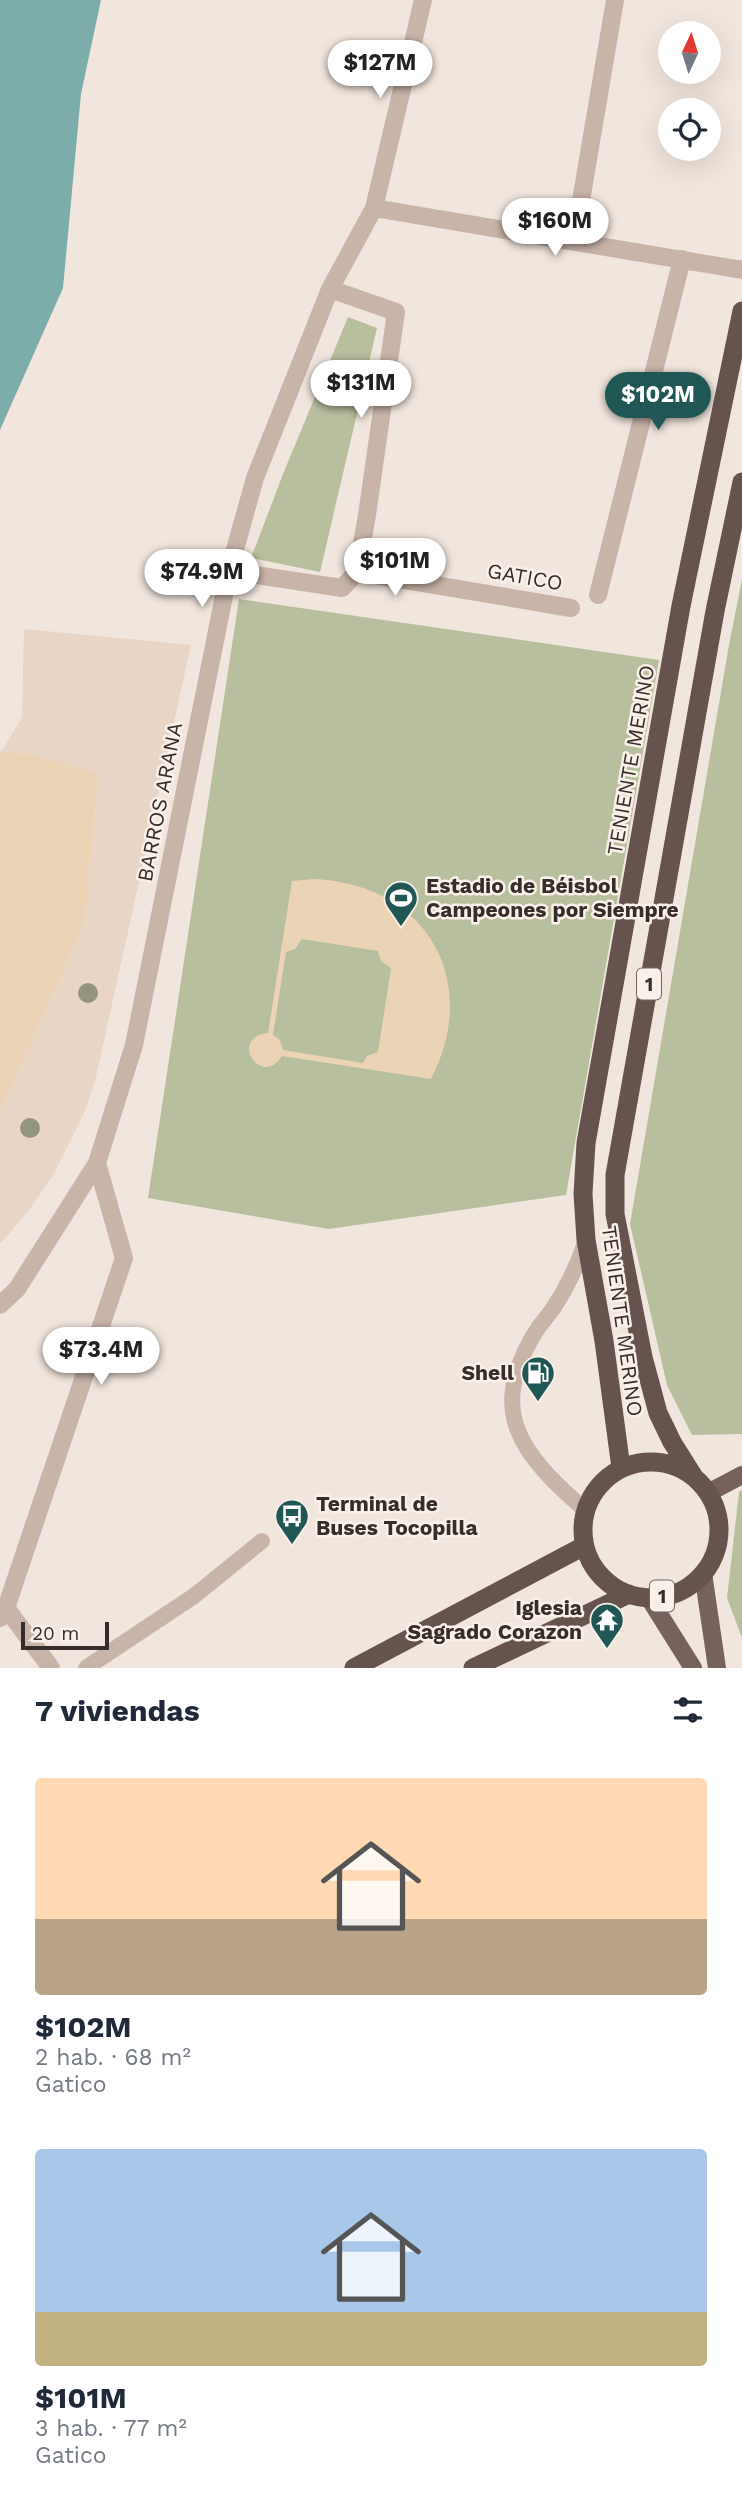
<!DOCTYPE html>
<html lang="es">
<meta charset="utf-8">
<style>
:root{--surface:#fff;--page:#f2f2f3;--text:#1f2937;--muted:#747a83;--accent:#205654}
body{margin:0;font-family:"Work Sans",sans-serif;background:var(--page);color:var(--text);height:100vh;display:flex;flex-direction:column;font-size:26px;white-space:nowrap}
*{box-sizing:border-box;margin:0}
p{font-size:23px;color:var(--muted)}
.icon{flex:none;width:38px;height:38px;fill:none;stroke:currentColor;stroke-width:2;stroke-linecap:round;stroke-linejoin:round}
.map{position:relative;height:1668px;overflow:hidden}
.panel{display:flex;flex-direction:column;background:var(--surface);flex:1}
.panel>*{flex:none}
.needle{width:46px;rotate:4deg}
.fabs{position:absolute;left:658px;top:21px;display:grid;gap:14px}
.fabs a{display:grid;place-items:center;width:63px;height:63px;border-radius:50%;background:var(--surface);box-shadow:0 7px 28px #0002;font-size:35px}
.scale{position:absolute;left:21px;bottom:18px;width:88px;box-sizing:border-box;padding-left:7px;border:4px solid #362c29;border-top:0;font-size:19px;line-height:24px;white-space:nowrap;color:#362c29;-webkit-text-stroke:5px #f9f0e9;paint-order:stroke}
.price{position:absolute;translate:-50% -60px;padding:0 16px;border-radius:24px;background:#fff;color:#222;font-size:23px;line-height:46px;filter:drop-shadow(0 2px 4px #0008)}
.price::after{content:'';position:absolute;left:50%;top:42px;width:21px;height:16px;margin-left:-10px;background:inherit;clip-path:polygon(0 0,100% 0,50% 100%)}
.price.active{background:var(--accent);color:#fff}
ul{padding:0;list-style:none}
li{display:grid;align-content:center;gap:14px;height:371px;padding:0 35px}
li span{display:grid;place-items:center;height:217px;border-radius:7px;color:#555}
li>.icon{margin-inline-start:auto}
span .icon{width:126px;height:126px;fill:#fffc;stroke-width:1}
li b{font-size:30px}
h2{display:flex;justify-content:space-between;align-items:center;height:84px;padding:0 35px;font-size:30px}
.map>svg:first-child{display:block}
</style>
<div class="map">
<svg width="742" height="1668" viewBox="0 0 742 1668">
<rect width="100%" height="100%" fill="#f1e6dd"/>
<path fill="#b8bf9e" d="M348,317l29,11 -57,244 -69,-14 32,-84z
M742,579v855l-50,1 -25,-50 -37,-161 99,-579z
M239,599l420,61 -93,535 -237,34 -181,-31z
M742,1490v148l-15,-40 12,-106z"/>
<path fill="#ebd3b5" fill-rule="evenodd" d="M0,751l36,4 63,19 -14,149 -85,190z
M314,879c112,5 168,101 117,200l-149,-23c-21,33 -54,-19 -14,-23l24,-152zM302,939l76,12 3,10 10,7 -13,84 -11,4 -4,7 -80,-13 -3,-10 -7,-5 13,-83 9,-3z"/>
<path fill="#e8d5c5" d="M24,629l167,16 -95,432 -11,34 -32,64 -24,35 -29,34v-131l85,-190 14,-148 -63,-20 -34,-4 20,-34z"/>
<path fill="#7dadaa" d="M0,0h101l-20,94 -18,194 -63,142z"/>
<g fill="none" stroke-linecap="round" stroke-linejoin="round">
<path stroke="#c9b4a9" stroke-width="16" d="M585,1510c-65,-57 -100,-99 -47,-182 5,-7 11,-13 16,-21 14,-21 24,-43 32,-67
M86,1668l108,-72 68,-55"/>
<path stroke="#c9b4a9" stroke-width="18" d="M374,208l368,62
M574,242l41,-242
M330,289l66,23 -29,203 -10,57
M229,571l113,17 15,-16 214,36
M598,595l84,-336
M6,1608l45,60
M0,1618l6,-10 118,-350 -27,-95"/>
<path stroke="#c9b4a9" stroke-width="18" d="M0,1305l17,-16 80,-126 37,-118 95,-474 26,-93 75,-189 44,-81 49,-208"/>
<path stroke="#77615b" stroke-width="18" d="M708,1493l34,-18
M703,1573l14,95
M649,1598l44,70"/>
<path stroke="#67534e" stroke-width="19" d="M583 1530a68 68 0 1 1 136 0a68 68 0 1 1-136 0Z
M621,1468l-17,-127 -18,-101 -3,-46 3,-51 95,-537 61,-295
M694,1477l-22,-35 -14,-29 -15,-56 -28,-143v-39l100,-564 27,-129
M354,1668l230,-122
M473,1668l156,-74"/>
</g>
<g fill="#95957d">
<circle cx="88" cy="993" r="10"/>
<circle cx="30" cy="1128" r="10"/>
</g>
<defs>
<g id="stadium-pin" transform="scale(1.75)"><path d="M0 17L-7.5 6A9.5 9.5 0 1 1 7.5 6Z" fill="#205654" stroke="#f9f0e9"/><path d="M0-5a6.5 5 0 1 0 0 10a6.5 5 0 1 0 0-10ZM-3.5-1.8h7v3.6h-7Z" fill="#fff"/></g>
<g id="fuel-pin" transform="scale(1.75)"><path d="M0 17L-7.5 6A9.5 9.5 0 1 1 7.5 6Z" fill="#205654" stroke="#f9f0e9"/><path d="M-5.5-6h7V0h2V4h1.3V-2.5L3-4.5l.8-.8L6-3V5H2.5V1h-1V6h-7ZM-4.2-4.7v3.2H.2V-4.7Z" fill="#fff"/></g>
<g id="bus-pin" transform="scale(1.75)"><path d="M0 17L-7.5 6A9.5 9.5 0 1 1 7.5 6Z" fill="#205654" stroke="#f9f0e9"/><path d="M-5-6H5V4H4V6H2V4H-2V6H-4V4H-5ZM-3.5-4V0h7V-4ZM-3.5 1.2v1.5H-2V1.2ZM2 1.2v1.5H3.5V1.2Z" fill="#fff"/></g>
<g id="temple-pin" transform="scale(1.75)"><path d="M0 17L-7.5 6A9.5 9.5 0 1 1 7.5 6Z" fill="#205654" stroke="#f9f0e9"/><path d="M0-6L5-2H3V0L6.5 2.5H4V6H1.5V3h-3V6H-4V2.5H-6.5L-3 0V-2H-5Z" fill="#fff"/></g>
</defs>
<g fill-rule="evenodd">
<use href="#stadium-pin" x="401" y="898"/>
<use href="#fuel-pin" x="538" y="1373"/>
<use href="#bus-pin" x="292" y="1516"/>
<use href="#temple-pin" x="607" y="1620"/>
</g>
<g text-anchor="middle" stroke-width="5" stroke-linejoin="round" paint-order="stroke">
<g fill="#f9f0e9" stroke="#706763" stroke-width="2">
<rect x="637" y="968.5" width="24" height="31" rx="5"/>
<rect x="650" y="1580.5" width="24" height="31" rx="5"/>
</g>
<g font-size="19" font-weight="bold" fill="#362c29">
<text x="649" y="991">1</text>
<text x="662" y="1603">1</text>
</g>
<g font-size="21" fill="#362c29" stroke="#f9f0e9">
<text transform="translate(525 577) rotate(10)" y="7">GATICO</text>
<text transform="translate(631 760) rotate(-80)" y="7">TENIENTE MERINO</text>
<text transform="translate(160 802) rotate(-79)" y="7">BARROS ARANA</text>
<text transform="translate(622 1321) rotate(82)" y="7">TENIENTE MERINO</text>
</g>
<g font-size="21" font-weight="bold" fill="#362c29" stroke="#f9f0e9" text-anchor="start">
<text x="426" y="893">Estadio de Béisbol<tspan x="426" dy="24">Campeones por Siempre</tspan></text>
<text x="514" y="1380" text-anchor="end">Shell</text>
<text x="316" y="1511">Terminal de<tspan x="316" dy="24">Buses Tocopilla</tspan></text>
<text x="582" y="1615" text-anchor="end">Iglesia<tspan x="582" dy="24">Sagrado Corazon</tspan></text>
</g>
</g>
</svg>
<div class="fabs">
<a><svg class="needle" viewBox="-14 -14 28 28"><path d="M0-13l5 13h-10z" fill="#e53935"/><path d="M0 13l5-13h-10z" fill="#747a83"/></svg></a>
<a><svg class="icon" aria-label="locate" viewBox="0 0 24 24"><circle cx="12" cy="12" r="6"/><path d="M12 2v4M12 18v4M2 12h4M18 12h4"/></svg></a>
</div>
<div class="scale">20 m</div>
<b class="price" style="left:380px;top:100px">$127M</b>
<b class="price" style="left:555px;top:258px">$160M</b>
<b class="price" style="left:361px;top:420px">$131M</b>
<b class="price active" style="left:658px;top:432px">$102M</b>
<b class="price" style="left:395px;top:598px">$101M</b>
<b class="price" style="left:202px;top:609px">$74.9M</b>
<b class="price" style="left:101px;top:1387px">$73.4M</b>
</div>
<section class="panel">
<h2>7 viviendas<svg class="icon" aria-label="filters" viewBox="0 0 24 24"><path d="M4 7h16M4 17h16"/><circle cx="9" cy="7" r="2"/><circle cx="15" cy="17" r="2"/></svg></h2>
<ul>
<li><span style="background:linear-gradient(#ffd9b3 65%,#b9a48a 0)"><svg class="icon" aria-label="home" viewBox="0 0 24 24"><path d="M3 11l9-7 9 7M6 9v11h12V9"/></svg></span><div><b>$102M</b><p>2 hab. · 68 m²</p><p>Gatico</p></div></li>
<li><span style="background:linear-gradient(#a9c7e8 75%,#c2b280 0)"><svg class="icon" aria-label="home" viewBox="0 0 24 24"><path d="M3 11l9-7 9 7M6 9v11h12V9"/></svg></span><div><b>$101M</b><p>3 hab. · 77 m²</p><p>Gatico</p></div></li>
</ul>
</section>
